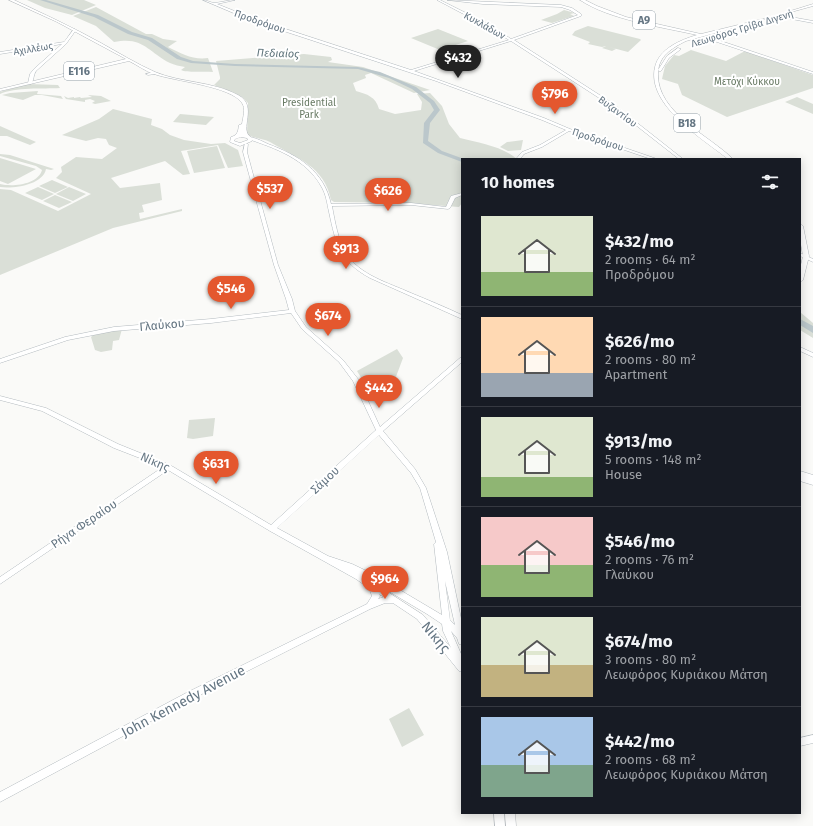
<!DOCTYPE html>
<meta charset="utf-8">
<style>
:root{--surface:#171b24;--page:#20242c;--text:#f1f3f6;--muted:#9ea1a6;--line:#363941;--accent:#e4572e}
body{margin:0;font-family:"Fira Sans",sans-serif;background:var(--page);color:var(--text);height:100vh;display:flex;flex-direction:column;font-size:15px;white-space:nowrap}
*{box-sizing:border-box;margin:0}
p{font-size:13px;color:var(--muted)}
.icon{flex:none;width:22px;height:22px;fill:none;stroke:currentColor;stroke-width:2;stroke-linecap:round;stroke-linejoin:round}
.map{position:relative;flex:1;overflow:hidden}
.panel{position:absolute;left:461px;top:158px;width:340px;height:656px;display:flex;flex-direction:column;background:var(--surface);border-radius:0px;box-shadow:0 2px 10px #0003}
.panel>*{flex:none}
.price{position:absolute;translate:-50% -34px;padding:0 9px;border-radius:14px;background:var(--accent);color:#fff;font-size:13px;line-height:26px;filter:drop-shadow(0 1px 2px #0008)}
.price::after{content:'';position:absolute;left:50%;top:24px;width:12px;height:9px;margin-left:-6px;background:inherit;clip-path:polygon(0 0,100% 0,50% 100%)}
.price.current{background:#222;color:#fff}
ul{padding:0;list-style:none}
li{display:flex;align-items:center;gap:12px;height:100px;padding:0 20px}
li+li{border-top:1px solid var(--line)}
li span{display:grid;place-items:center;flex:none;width:112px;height:80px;border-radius:0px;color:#555}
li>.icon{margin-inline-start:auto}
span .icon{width:48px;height:48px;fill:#fffc;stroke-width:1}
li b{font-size:17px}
h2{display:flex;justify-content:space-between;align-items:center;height:48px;padding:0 20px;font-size:17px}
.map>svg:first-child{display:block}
</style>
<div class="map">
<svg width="813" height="826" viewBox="0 0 813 826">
<rect width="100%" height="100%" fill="#fafaf8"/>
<path fill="#dadfd7" d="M27,0h57l12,5 -24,10 -27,-7z
M96,7l50,27h6l11,5 14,2 -9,6c14,7 25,13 40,11l5,14c-9,-1 -26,1 -32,-2l4,-3c-5,-1 -11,-2 -15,-4 -23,-12 -27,-27 -56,-21l-18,-16 -23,-10z
M564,10l11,3 -5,1 4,2 -22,7 -11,-3 16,-6z
M588,26l52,13 1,1 -13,12 -19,-5 7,2 -4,2 -10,-3 4,-2 -4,1 -14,-3 2,-2 -18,-7 3,-4z
M438,29l30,12 -28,9 -29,-12z
M691,50l35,11 19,-10 68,24v13l-86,29 -45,-22 -4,-11 -16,-5 3,-13 9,-11 5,1z
M304,54l27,3 1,3 -4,2 35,5 67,23 -16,3 -43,-20 -6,2 1,3 -13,5 3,8c11,3 20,6 23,18l16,5 26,-4 1,-8 -5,-8 13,-1 12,13 7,18 11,14c19,5 42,8 57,21h-55v44l-3,4 -54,-4 -71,-1 -3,-2c-6,-33 -34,-42 -61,-58 -8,-4 -16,-3 -23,-8l1,-31 -6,-6 -28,-12 6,-6v-2l-4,-16z
M27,84l31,1 2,3c-17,1 -45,-1 -60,6v-2l3,-1z
M38,91l-1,3 24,2 2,3 -21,-4h-7l-12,5 -21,-5 8,-2z
M88,95l13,1 10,5 -16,3 -3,-1 3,-2 -5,-2 -5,1v2l-19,-3 -2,-3 4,2 6,-1v1l6,-1 1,1 11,-1z
M797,97l16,7v10l-28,-12z
M113,109l39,10 -1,6 11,4 8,6 14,5 27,4 14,-1 13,7 5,16 -15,2 -10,-23 -37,6 9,23 -7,1 -18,-14 -54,17 9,10 40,-5 2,17 -20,5 2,7 -5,1 1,6 42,-10v2l-69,17 -113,47v-86l11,1 47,21 33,-17 -35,-16 6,-6 -1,-5 15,-10 26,2 15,-11 -8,-3 -3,-6 -8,-1 -12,3 -24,-6 37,-16z
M180,114l34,3 -8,8 -33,-3z
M0,126l36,16 -6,3 -23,-9h-7z
M523,140l-2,10 -13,1 -8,-4 7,-5z
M217,146l8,22 -31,5 -7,-22z
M0,154l10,1 44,14 -3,1 -5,-1c-3,16 -33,20 -46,18v-3c12,3 38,1 42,-14l-6,-4 -36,-10z
M0,158l36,11 -28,15 -8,-3z
M52,180l16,7 -13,6 -16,-7z
M38,187l16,7 -12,6 -17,-7z
M69,187l17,7 -13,7 -17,-7z
M55,195l17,7 -13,6 -16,-7z
M800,312l13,11v15l-13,-8z
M122,329l-3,11 -6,1 -1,9 -11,2 -6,-2 -4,-13 3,-3z
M397,349l6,9 -12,32 -7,8 -11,-1 -16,-26z
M215,418l-2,18 -20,3 -6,-1 2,-18z
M409,708l15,27 -22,12 -13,-28z"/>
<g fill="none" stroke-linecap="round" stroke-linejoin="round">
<path fill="#bbc7cb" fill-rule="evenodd" d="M40,0h6l52,15 34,17 20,6 29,19 12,4 42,3 123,3 22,5 36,15 18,14 6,9 -10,13 -2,18 14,10 22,8h-2v3l-24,-9 -15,-10 1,-20 10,-13 -4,-7 -18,-14 -23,-11 -31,-9 -123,-3 -44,-3 -14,-4 -29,-19 -20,-6 -34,-17z
M800,319l13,7v7l-13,-8z"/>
<g stroke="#b3babf" stroke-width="1">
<path id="secondary" d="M203,0c4,0 8,3 12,3 7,-1 14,-3 20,-3l-18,4 35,14 159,52 98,-30 -19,-12 -53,-28h3l52,26 19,13 67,-24 -8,-5 -9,-3 -78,-3 -36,-4 114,5 11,3 9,6v2l-67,24 98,63 71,56h-4l-69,-54 -99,-64 -97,30 130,47 26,11 87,30h-6l-82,-28 -27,16 -18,7 -4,5h-4l6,-7 18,-7 26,-15 -24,-10 -106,-39 -186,-61z
M780,15l33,6v2l-32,-6z
M74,29l2,1 -10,14 -30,27c-3,4 -2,10 -5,13l-3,-1 2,-9 4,-5 28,-25 -62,10v-2l64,-10z
M706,36l107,36v2l-108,-36z
M154,72l2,1 -1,1 -7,1 -2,-1z
M248,137c6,0 14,4 20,7 30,11 56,27 63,60l80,-1 35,4 5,-11 11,-3v2l-7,3 -5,10 -2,1 -37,-4 -79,1c3,16 6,34 14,47 13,22 43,30 65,40 17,7 34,14 51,22v4l-92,-41c-31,-17 -34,-34 -41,-66 -2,-9 -3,-18 -8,-26 -15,-27 -46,-38 -73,-47z
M245,143l3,1 -1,8 4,15 27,98 14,34 3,12 11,16 37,33 15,19 22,48 80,-69 2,-1v5l-79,69 32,38 11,19 21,64 15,71v22l-3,-1 -2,-6 -6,-7 11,25v16l-3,-1 -42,-52 -24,-16h-8l-15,6 -176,89 -194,104v-10l188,-100 179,-88 5,-8 -3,-8 -13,-9 -86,-48 -102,-61 -168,114v-7l163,-110 -49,-19 -72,-37 -42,-11v-4l46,12 72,36 52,21 101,60 105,-95 -23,-49 -14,-19 -37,-33 -11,-16 -80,10 -97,8 -46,9 -68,23v-4l65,-22 49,-10 97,-8 78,-9 -3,-11 -12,-34 -27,-98 -4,-15zM379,435l32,38 9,15 16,54 -2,2 8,71 -69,-41 -21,-10 -24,-8 -51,-28zM363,576l64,38 15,10 1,7 8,17 -28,-33zM445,581l10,44 -5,-5zM379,594l5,3 -6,2 2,-3z
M800,253l13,6v3l-13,-6z
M800,347l13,6v4l-13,-6z
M800,471l13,4v10l-13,-4z
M813,735v8l-13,3v-8z"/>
</g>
<g stroke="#b5babe" stroke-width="1">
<path id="primary" d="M9,0h5c30,14 58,27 87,43 18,10 36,21 54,29 26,11 57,9 83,23 21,11 0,35 13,42l1,4 -12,5 -10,-4 1,-5c7,-2 7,-6 8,-12l3,-1c1,-7 4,-15 0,-21 -11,-17 -69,-22 -88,-29 -9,-3 -17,-9 -25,-13l-129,30v-2l126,-30 -69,-37zM241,137l6,1 1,2 -8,3 -6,-2 1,-2z
M580,0h5l12,6 29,11 75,17 70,-17 42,-13v2l-127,35c-14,7 -28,15 -28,33 -1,39 52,62 75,85h-5c-25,-20 -82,-54 -73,-92 4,-18 25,-27 42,-32 -35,-8 -87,-15 -117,-35z
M699,39h17l2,1 -2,1h-18z
M678,48l3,1 -12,9 -8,13h-2l-1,-1 9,-14z
M800,224l3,2 6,30 -6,24 -3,2v-13l3,-13 -3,-17z
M494,813h10l1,13h-10z
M505,813h10l1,13h-10z"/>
</g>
<use href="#secondary" fill="#fff" fill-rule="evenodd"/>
<use href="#primary" fill="#fff" fill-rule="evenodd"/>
</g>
<g text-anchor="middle" stroke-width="4" stroke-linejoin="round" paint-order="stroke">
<g font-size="10" fill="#657683" stroke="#fff">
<text transform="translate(260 21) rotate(19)" y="4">Προδρόμου</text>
<text transform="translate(485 25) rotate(29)" y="4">Κυκλάδων</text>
<text transform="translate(742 28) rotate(-17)" y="4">Λεωφόρος Γρίβα Διγενή</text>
<text transform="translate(33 48) rotate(-9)" y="4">Αχιλλέως</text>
<text transform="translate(618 111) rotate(36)" y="4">Βυζαντίου</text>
<text transform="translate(598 139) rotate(18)" y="4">Προδρόμου</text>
</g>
<g font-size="10" fill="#687a64" stroke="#fff">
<text x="747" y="85">Μετόχι Κύκκου</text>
<text x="309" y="106">Presidential<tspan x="309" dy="12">Park</tspan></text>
</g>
<g fill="#fff" stroke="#939fa8" stroke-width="1">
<rect x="633" y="11" width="22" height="18" rx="3"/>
<rect x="64" y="62" width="30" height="18" rx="3"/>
<rect x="674" y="114" width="26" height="18" rx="3"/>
</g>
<g font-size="11" font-weight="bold" fill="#657683">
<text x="644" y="24">A9</text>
<text x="79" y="75">E116</text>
<text x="687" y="127">B18</text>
</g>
<g font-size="11" font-style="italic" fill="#60757c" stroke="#fff">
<text transform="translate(278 53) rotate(2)" y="4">Πεδιαίος</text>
</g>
<g font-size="12" fill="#657683" stroke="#fff">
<text transform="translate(162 325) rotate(-5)" y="4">Γλαύκου</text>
<text transform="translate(155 462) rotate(24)" y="4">Νίκης</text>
<text transform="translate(325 480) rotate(-43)" y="4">Σάμου</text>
<text transform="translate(84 524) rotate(-34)" y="4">Ρήγα Φεραίου</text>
</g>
<g font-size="14" fill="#657683" stroke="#fff">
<text transform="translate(436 637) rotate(50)" y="5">Νίκης</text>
<text transform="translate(183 701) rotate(-28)" y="5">John Kennedy Avenue</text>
</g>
</g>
</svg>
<b class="price current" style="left:458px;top:79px">$432</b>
<b class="price" style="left:555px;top:115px">$796</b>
<b class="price" style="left:270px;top:210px">$537</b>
<b class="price" style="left:388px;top:212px">$626</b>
<b class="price" style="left:346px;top:270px">$913</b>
<b class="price" style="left:231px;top:310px">$546</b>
<b class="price" style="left:328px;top:337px">$674</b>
<b class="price" style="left:379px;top:409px">$442</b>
<b class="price" style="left:216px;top:485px">$631</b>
<b class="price" style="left:385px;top:600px">$964</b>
<section class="panel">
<h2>10 homes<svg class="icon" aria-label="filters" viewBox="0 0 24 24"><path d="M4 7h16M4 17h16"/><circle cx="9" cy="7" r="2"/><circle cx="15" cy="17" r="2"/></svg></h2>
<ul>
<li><span style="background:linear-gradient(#dfe7d0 70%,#8fb573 0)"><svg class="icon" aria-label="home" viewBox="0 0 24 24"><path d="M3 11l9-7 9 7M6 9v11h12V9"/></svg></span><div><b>$432/mo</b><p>2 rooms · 64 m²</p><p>Προδρόμου</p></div></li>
<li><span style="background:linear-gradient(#ffd9b3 70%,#9aa5b1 0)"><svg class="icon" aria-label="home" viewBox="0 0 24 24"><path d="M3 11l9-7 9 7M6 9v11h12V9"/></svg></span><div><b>$626/mo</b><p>2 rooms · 80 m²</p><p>Apartment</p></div></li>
<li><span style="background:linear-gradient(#dfe7d0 75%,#8fb573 0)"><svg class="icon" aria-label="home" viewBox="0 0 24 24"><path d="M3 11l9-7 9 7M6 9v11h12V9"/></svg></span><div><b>$913/mo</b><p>5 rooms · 148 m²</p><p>House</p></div></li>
<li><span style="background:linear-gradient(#f6c9c9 60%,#8fb573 0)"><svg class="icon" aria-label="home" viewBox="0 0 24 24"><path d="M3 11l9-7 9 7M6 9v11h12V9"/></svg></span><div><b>$546/mo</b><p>2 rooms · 76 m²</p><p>Γλαύκου</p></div></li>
<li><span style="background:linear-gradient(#dfe7d0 60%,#c2b280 0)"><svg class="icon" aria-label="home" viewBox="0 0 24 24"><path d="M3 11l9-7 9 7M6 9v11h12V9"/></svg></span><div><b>$674/mo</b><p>3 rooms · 80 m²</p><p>Λεωφόρος Κυριάκου Μάτση</p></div></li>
<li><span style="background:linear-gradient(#a9c7e8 60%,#7fa58c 0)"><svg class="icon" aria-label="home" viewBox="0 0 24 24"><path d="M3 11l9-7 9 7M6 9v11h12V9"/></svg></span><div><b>$442/mo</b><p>2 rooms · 68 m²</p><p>Λεωφόρος Κυριάκου Μάτση</p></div></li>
</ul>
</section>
</div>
